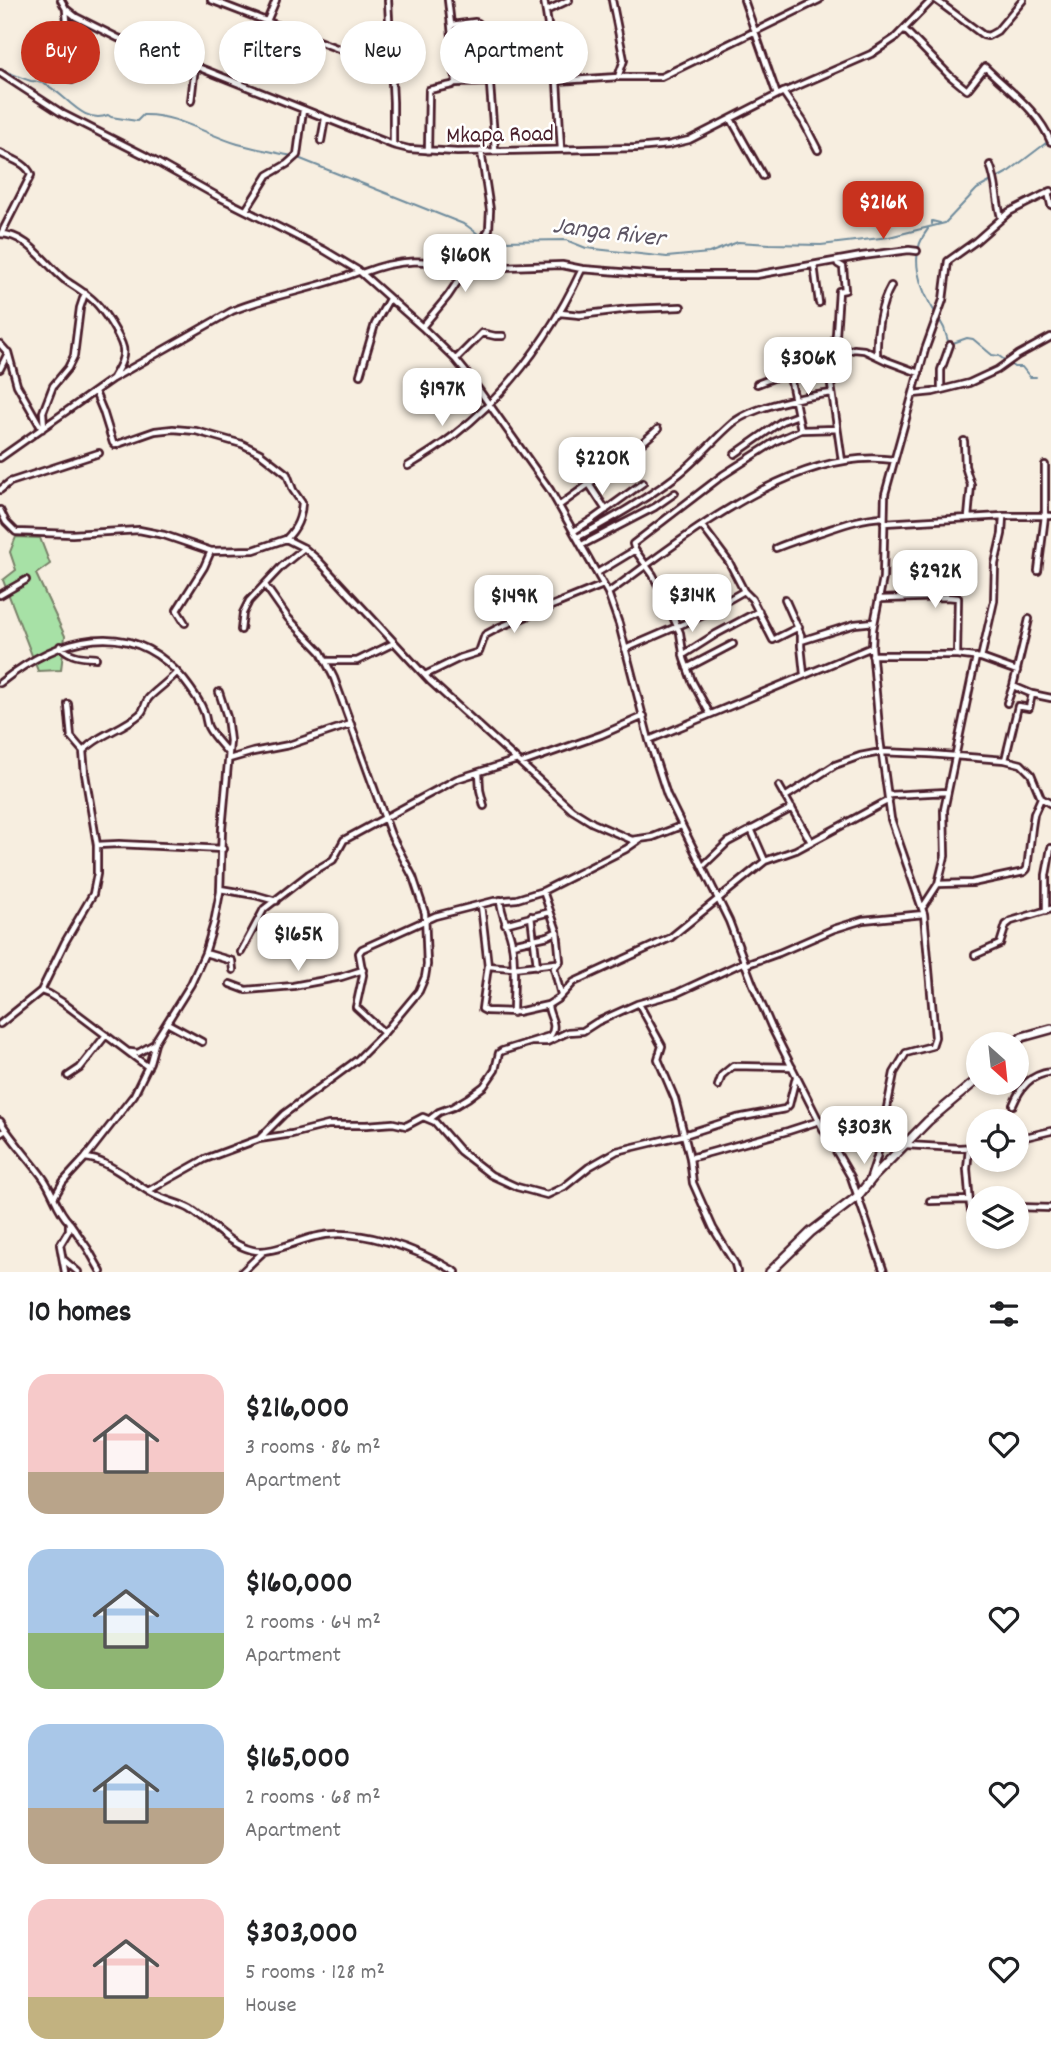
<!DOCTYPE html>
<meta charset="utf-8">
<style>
:root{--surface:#fff;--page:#f2f2f2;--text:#202124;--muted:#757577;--accent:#c8321e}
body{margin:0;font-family:Dekko,sans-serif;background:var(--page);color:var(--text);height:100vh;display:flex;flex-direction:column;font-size:26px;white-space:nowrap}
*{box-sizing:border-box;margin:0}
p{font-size:23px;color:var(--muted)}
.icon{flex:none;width:38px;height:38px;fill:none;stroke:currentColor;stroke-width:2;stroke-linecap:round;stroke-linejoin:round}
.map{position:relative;height:1272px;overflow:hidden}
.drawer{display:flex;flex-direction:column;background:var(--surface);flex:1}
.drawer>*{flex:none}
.top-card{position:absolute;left:21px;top:21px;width:700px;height:63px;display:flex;gap:14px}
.needle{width:46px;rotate:153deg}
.controls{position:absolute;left:966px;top:1032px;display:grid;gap:14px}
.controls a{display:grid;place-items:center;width:63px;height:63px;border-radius:50%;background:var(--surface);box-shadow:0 4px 10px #0003;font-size:35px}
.price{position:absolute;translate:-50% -60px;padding:0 16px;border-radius:14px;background:#fff;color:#222;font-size:23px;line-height:46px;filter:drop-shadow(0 2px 4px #0008)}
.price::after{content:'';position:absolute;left:50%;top:42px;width:21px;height:16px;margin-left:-10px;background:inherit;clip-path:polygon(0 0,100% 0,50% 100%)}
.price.selected{background:var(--accent);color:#fff}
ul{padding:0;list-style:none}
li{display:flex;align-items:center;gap:21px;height:175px;padding:0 28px}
li span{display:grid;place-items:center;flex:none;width:196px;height:140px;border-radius:21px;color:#555}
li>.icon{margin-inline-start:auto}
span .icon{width:84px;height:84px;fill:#fffc;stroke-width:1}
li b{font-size:30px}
h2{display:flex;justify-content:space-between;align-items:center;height:84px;padding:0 28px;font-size:30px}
.pill{padding:0 24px;border-radius:32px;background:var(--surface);box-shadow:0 4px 10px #0003;font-size:24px;line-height:63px}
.pill.selected{background:var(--accent);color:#fff}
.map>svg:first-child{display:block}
</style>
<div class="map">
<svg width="1051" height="1272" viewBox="0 0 1051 1272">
<rect width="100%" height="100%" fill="#f7eee0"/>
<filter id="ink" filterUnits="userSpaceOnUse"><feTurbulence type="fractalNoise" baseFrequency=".0143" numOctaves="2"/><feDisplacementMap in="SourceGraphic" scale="14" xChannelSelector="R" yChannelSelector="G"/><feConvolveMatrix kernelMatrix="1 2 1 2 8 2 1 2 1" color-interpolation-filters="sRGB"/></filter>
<g filter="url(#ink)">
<path fill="#a7e1a6" stroke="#788068" stroke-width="2" d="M16,537l24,1 10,26 -14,10 29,62 -4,34 -23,1 -35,-91 13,-10 -6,-18z"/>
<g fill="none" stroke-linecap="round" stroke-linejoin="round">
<path stroke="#6f8c9d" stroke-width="2" d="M0,69c10,4 21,9 31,12 3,0 8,1 11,2 22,7 39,43 66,32l3,2 26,4 6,-6c34,-1 64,20 95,29 18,5 36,8 54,12
M298,158l168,67 16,12
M932,224v-3l8,2
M928,229c-21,26 -8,60 8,85
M487,239l13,2 66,-1 20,8 81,9 42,-4 29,-11 32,2 51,1 68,-8 56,-14 32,-34 31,-17 42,-32
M939,319l5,9 4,13 5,2 14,-5 6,1 19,16 7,1 15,11h8l8,10h6"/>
<g stroke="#4a1f2b" stroke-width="10">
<path id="street" d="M61,0l5,9 10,8 42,21 77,28 198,79 16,4 48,3 179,-4 32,-3 21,-5 88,-45 94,-41 24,-16 37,-38
M211,0l180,69
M388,0l5,102v43
M448,0l3,25 24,-3 3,1 4,6 7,43 6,78
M544,0l13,81 4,68
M612,0l12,60 -6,17
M744,0l33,95
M936,0l47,35 5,1 9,-5 26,-31
M66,10l6,70
M546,11l23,-11
M904,29l46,47 17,14 18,-23c24,24 53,43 66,75
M0,73l63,41 81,41 73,41 107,54 35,21 63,56 34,33 13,16 81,114 58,103 11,31 30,116 18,55 62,126 23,61 19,44 51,101 29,50 33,95
M557,81l61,-4h43l158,-77
M455,83l35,-1
M240,84l36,-84
M783,92l20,29 15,29
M191,101l4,-35
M731,119l32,57
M321,141l4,-22
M428,151l1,-61 23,-5 4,-3 -5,-57
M0,153c11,6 27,10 31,22l-30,59
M990,165c7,16 6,35 11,52
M1048,192l3,13
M246,210l22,-35 19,-11 10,-9 6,-45
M0,234c28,0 45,30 65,46 10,7 21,13 30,22 9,9 25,34 28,46 2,11 -5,21 -10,30
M837,261l1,3 5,3 2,23 -6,1 -3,44 -8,29 14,97
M470,263l33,4 59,-2 20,4 76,6h98l106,-19 47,-6 8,1
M814,265l5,38
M362,273c38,-15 66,-14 105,-5
M560,313l20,2 49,-6 52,-2
M422,327l26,-31 22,-33 19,-34 1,-19 -9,-59
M0,344l8,9 -8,16
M832,350l8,4 14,-5 10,1 23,11 32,12
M8,352l9,33 25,44
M877,354c-1,-22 3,-49 14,-68
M456,359l26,-26 13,3h8
M789,372l12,58
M360,375l15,-51 14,-25
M757,384l71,-27
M941,390v-20l9,-25
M95,392l8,19 10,32 2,2 40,-14 18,-2 23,2 46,13 18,9 27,21 6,16 9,13c-1,15 -5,25 -16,36
M913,394l20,-2 36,-9 28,-13 21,-15 33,-18
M44,427l-1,-15 10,-26 15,-18 6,-12 6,-48 5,-15
M964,441l1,25 6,19 -3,33
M735,454l47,-33 16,-6
M0,458l112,-79 120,-68c41,-17 85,-22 126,-39
M408,466c15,-9 31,-19 45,-30 57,-44 99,-103 129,-167
M589,484l17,26
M0,490l10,-8 89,-29
M560,505l65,-47 33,-29
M0,510l6,12 10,10 56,2 67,-4 25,5 47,16 43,-1 32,-11 18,9 13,11 113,122 142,129 21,13 39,17 21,-3 28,-11
M884,523l119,-7h48
M702,526l27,36 15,29 8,8 21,41 26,-13
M574,531l19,-12 50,-36
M578,537c34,-18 70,-39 101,-63 20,-16 36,-36 55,-52 21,-16 72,-26 98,-29
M582,545l73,-38 20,-14
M776,548c14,-6 28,-10 42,-15 22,-7 42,-15 65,-16
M1038,571l7,-55v-51
M597,573l38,-23
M608,593c76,-54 186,-148 286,-133
M0,595l26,-15
M785,599l16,36v11l3,28
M880,599l67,-2 11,1 -1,57
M185,623l-8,-13 27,-43 7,-16
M241,630l2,-17 6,-12 33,-35 22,-18
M801,641l54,-17 19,-2
M60,646c11,11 21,11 36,12
M625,649l88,-38 3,-4 28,-16
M683,655l33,-21 43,-23
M872,655h85l24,3 36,13
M981,658l13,-57 1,-37 7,-30 1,-18
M326,661h31l37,-18
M687,668l46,-24
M425,675l35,-17 19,-6 6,-17 15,-8 103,-42
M0,683c58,-46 131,-69 184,-3 7,9 16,21 20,32 2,5 2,11 4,15 5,10 14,18 20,26
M1013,686l19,8 19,4
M1007,703l6,-17 16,-67
M68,704l3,33 12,14
M710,714l-18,-33 -8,-22 -4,-26 -13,-30 -14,-28 -18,-25 -2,-6 90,-69 53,-34 25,-11 36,-1
M649,740l223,-93
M229,759l24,-7 36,-7 62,-21
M1005,760l13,-54 11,2 3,-14
M522,763l79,-28 43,-19
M479,772l1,18 4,16
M779,786l32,56
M889,795l58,-3
M785,797l50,-32 25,-9 21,-4 48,2 76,6 16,4 10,10 10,24 10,6
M751,829l14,32
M97,845l22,-1 104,5
M703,866l25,-24 64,-34
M938,884l34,-1 52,-11 3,-3 5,-42 2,-13 7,-16
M220,889l35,6 21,6
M543,891l14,40 3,30 -6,7 7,27
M500,900c1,16 10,29 12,44 4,22 1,46 1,69
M481,905l7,61 -6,43 4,2 31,1 31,-7 11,-7 15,-16 96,-44 95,-77 31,-11 93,-50
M923,907l15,-23 7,-28 -1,-46 32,-153
M1046,911v-36l5,-27
M531,916l6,50
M505,924l45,-12
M512,944l36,-8 8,-4
M241,952l23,-43 45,-35 24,-14 11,-20 113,-61 60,-19
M205,953l27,8 1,9
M975,955l25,-11 6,-19 5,-4 40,-12
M745,965l34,-12 55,-24 29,-9 61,-6
M488,966l25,2 43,-5
M230,984l16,6 47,-4 48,-9 22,-7
M41,991l8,3 13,8 86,65
M639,1004l23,42 -4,13 17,40 15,59 3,25 20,45 22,36 2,8
M167,1023l35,19
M0,1024l41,-33 24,-49 28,-48 4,-20v-29l-12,-71 -2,-23c16,-17 40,-22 57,-37 5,-4 4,-10 8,-15 4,-6 22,-18 29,-27
M384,1033l-28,-26 7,-32 -4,-22 3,-4 73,-33 59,-15 23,-2 26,-8 83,-42 13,-9
M533,1042h14l21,-10 15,-1 14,-9 40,-18 40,-11 67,-31
M130,1052l8,1 16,-9
M68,1076l12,-8 26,-33
M718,1086l4,-11 11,-9 59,1
M1013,1105c8,-19 17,-30 38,-33
M430,1119l9,-7 14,-5 15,-9 16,-12 11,-16 4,-17 3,-2 48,-15c9,-11 -2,-20 -2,-31
M0,1121c13,21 30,38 44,58 10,15 13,31 25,43v8l-9,15 5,27
M822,1126l43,-11 21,-1
M0,1134l6,-4
M260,1138l24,-24 73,-54 27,-27 35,-42 6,-14 2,-12 -2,-52 -12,-36 -22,-42 -57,-157 -13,-26 -33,-34 -23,-33
M1017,1139l34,-8
M906,1145l53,3 19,-1
M969,1148l-2,21 3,36 1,5h7
M85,1158c23,1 50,27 70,37 11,6 25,8 35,14 22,14 36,34 62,41 17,5 44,-9 62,-13 44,-11 104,12 142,35
M690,1158l98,-27 31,-10
M870,1178l7,-21 17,-84 12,-20 26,-7 3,-9 -11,-123 -33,-95 -11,-79 -8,-93 1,-18 10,-51 2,-84 40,-144 18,-50 5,-39 28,-20 33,-29 42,-21
M148,1191l57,-32 54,-20 33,-5 36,-9h39l26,-2 13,3 17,-9 12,5 25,29 31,24 26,12 30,8 17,-8 25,-20 28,-16 67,-16 53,-17 48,-9 4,-4 7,-28
M55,1196l8,-14 22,-24 49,-63 16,-33 6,-22 35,-56 14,-31 9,-30 6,-31 2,-63 8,-88 -3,-24 -8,-25
M930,1201l39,-1
M1017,1207l34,1
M70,1223l18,26 13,23
M64,1260l14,12
M242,1272l20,-19"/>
</g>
<g stroke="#4a1f2b" stroke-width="12">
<path id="secondary" d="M1013,1045l9,-8 29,-8
M770,1272l41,-40 47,-36 16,-20 54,-55 50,-42"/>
</g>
<use href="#street" stroke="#fff" stroke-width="4.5"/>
<use href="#secondary" stroke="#fff" stroke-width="7"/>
</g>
</g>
<g text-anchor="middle" stroke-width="5" stroke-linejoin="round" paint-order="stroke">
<g font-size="24" fill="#4a1f2b" stroke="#fff">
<text transform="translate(500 133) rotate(-1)" y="8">Mkapa Road</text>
</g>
<g font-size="26" font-style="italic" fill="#5d5564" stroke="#fff">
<text transform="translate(609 230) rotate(7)" y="9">Janga River</text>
</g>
</g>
</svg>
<div class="controls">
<a><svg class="needle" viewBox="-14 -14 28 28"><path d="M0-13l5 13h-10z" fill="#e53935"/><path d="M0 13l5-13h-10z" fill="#757577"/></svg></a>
<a><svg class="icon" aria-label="locate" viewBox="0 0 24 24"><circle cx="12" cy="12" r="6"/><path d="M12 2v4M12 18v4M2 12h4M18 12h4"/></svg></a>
<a><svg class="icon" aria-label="layers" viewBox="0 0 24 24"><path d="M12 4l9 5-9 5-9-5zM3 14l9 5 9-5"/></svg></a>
</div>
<b class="price selected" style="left:883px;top:241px">$216K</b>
<b class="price" style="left:465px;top:294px">$160K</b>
<b class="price" style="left:808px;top:397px">$306K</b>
<b class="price" style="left:442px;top:428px">$197K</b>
<b class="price" style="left:602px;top:497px">$220K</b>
<b class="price" style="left:935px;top:610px">$292K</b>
<b class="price" style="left:692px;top:634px">$314K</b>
<b class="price" style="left:514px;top:635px">$149K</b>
<b class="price" style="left:298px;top:973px">$165K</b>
<b class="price" style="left:864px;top:1166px">$303K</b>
<div class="top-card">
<a class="pill selected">Buy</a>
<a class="pill">Rent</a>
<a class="pill">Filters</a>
<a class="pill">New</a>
<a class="pill">Apartment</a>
</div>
</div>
<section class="drawer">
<h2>10 homes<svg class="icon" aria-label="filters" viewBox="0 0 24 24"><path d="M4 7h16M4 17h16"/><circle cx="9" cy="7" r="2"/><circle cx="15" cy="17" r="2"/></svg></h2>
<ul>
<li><span style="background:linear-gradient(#f6c9c9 70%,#b9a48a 0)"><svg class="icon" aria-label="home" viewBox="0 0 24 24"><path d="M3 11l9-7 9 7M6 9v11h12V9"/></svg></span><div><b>$216,000</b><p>3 rooms · 86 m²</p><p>Apartment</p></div><svg class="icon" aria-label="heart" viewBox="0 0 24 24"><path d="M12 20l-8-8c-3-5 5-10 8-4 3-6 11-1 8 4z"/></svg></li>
<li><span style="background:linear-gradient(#a9c7e8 60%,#8fb573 0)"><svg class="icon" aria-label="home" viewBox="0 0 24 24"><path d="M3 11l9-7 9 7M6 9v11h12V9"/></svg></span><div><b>$160,000</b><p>2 rooms · 64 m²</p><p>Apartment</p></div><svg class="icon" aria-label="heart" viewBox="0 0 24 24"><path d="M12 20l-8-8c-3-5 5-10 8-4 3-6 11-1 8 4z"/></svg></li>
<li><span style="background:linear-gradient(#a9c7e8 60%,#b9a48a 0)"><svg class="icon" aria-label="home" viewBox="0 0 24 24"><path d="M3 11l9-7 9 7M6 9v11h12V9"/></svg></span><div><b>$165,000</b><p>2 rooms · 68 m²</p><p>Apartment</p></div><svg class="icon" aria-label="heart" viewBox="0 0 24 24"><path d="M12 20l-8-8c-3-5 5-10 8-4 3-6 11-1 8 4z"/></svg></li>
<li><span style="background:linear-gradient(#f6c9c9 70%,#c2b280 0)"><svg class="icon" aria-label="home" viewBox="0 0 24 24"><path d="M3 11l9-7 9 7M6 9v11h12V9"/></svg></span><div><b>$303,000</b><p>5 rooms · 128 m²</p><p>House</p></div><svg class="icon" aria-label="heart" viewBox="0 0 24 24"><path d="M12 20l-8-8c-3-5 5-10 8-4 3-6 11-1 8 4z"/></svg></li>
</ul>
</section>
